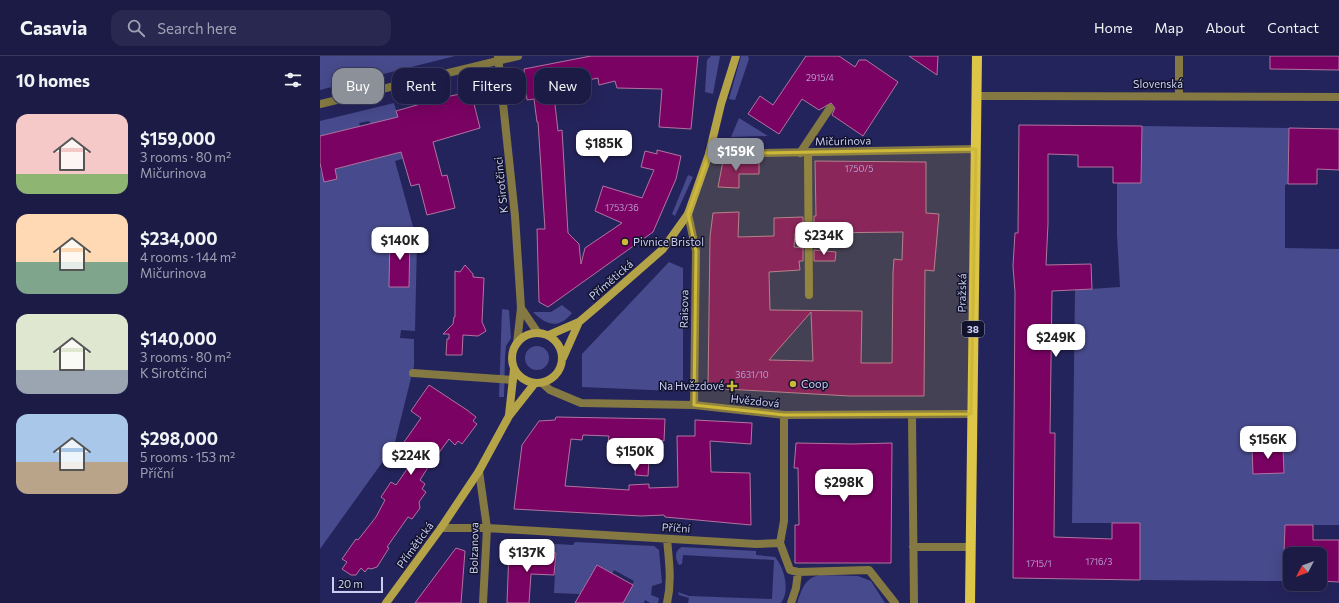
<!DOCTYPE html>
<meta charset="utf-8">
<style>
:root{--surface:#1b1b45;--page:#282850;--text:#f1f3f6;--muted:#a0a1b3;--line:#39395e;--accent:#8c9099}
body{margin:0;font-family:Commissioner,sans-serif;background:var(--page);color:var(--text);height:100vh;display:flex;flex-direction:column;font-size:15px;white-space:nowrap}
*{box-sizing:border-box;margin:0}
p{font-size:13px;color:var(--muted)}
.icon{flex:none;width:22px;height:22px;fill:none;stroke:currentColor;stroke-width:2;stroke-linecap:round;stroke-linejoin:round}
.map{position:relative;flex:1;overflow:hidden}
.details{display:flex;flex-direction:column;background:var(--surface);width:320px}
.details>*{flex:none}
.banner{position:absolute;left:12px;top:12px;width:380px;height:36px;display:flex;gap:8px}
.needle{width:26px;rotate:229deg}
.buttons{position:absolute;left:963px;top:491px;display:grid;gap:8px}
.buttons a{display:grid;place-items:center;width:44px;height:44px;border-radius:8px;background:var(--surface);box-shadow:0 4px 16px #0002,0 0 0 1px var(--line);font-size:20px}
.scale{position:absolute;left:12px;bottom:10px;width:51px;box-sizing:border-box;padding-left:4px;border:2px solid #cacff2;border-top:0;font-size:11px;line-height:14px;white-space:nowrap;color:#cacff2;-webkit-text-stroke:3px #11122b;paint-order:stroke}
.price{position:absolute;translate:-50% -34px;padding:0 9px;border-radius:8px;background:#fff;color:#222;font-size:13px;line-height:26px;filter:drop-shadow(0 1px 2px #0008)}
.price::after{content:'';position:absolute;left:50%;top:24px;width:12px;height:9px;margin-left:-6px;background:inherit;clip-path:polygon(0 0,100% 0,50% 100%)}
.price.selected{background:var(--accent);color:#fff}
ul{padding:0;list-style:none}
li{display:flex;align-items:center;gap:12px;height:100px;padding:0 16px}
li span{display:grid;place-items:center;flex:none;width:112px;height:80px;border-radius:12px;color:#555}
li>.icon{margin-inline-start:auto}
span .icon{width:48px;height:48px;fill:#fffc;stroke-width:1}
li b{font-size:17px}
h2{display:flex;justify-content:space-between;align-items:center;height:48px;padding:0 16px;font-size:17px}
.pill{padding:0 14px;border-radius:12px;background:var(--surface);box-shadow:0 4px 16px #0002,0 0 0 1px var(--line);font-size:14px;line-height:36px}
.pill.selected{background:var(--accent);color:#fff}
header{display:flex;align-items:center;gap:24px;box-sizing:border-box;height:56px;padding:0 20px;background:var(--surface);border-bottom:1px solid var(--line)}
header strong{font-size:19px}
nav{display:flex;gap:22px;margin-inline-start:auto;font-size:14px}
.search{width:280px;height:36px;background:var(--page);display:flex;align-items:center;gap:10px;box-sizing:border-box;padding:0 14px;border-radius:12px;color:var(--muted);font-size:15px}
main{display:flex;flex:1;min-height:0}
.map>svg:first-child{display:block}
</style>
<header>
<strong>Casavia</strong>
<div class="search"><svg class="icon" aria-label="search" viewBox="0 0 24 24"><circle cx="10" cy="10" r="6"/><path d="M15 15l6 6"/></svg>Search here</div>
<nav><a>Home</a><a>Map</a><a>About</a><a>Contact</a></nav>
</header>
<main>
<section class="details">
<h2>10 homes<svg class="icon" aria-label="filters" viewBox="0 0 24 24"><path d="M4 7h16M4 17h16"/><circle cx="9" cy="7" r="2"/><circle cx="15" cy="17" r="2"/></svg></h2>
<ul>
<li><span style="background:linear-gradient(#f6c9c9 75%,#8fb573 0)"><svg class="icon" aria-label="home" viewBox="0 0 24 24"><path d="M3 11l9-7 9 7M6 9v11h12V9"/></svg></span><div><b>$159,000</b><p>3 rooms · 80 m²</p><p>Mičurinova</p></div></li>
<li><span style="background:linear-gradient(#ffd9b3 60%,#7fa58c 0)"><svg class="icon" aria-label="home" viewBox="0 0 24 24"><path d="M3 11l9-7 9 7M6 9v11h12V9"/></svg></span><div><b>$234,000</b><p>4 rooms · 144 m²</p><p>Mičurinova</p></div></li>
<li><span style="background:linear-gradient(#dfe7d0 70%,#9aa5b1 0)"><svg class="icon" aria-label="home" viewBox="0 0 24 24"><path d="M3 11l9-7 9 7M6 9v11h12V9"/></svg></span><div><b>$140,000</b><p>3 rooms · 80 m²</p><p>K Sirotčinci</p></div></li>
<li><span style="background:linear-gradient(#a9c7e8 60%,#b9a48a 0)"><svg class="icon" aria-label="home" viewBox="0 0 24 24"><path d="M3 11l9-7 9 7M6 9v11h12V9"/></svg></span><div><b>$298,000</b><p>5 rooms · 153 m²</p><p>Příční</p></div></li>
</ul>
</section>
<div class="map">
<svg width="1019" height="547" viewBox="0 0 1019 547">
<rect width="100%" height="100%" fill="#24245c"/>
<path fill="#474a8c" d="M0,0h135l-135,34z
M391,0h9l-7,38 -8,-2 2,-32z
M421,0h7l1,3 -14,41 -6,-1z
M74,47l4,14 -27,7 -2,-3 -10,2 1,3 -40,10v-15z
M419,62l29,18 -37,1z
M822,70l147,2 -1,56 -3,1v63l54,1v276h-54l-1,56 -144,-1v-57h-68l3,-233 45,-3 -3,-52v-53h24z
M82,90v13l-7,2 22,80 -2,90 -14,-1 -1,8 14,1v27l-20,80 -74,103v-380l4,12 13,-2 -2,-10 44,-11z
M368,119l5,2 -18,39 -3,-2z
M349,206l14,6v114l-9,9 -92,-4v-33z
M242,249l10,8c-13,16 -25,13 -39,-1h18z
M182,253l7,1 2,28 -5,8 -1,11 -1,40h-5z
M205 302a12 12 0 1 1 24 0a12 12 0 1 1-24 0Z
M184,485l69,4 2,-3 79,4 5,4 3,33 -10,3 -1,9 8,3 -1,5h-8l-5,-3 -1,3h-21l11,-22 -20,-11 -2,4 -15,-9 -17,29 -26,-1 2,-40 -55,-4z
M362,491l74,4v4l19,2c10,12 15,34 6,46h-93l1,-5 -10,-3 -1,-3 11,4 83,3 2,-39 -91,-5 -1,9 -3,1c-4,-7 -5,-14 3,-18z
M500,519l38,1 13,5 14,22h-88c5,-13 7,-25 23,-28z"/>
<path fill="#7a0263" stroke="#b2739f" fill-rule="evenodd" d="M271,0h107l-7,73 -32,-2 3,-38 -45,-1 -2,-7 -16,4 -1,-7 -45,9 5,44 4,-1 6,103 11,11 2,20 4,-16 37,-25 -27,-12 8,-25 39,12 12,-28 -13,-3 4,-16 12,3v-4l24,6 -5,23 -23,53 -105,75 -9,-5 -2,-73h8l-7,-107h-1l-3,-23 -7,1 -3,-31z
M486,0h33l16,11 4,-7h7l32,22 -35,54 -31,-21 3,-7 -4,-5 -12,7 -17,-11 -23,35 -31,-20 12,-18 13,9z
M589,0h29l-1,19z
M950,0h69v14l-69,-1z
M151,36l9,36 -47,14 9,34 5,-1 8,33 -28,7 -8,-31 -8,2 -10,-34 -66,17 2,10 -13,3 -4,-19v-27l78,-19 -2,-6 49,-14z
M699,69l123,1 -1,57h-28v-16h-35v-12l-30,-1v70l-2,41 45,-1 1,25 -40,2 -2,142h5l-1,104 58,2v-16h28v57l-127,-2 2,-286 -2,-26 2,-33h3z
M969,72l50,1v41l-22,-1v15h-29z
M403,105h36v13h-20v14l-21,-1z
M495,105l111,1v51l13,1 -5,57 -9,-1 -1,126h-74l-142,-8 2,-151 3,-24 26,-1 -1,25 36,-1v-18l29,-1v16h-8l-1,14 9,1v13h-4l1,9 -31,2 1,38 92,1 -1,52h31l1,-90 1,-14 8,1 1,-28 -89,1v-17h2zM491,256l2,49 -44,-1z
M70,179h20l-1,52h-20z
M494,194l22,2 -1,9h-21z
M145,209l8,9v3l11,1 -2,44 4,9 -8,5 -15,-1 -1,20h-16l1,-16h2v-5h-6l10,-10 1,-7h1v-46l5,1z
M109,329l38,25 9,7 -3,4 4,3 -15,20 -4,-3 -3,4 -6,-6 -22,30 -7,11 5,4 -3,5 4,3 -7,10 1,6 -8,11 -4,-2 -21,30 2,1 -12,19 -6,2 -3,-1 -3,4 -4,-4 -5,7h-5l-9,-6 5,-7 -5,-3 14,-20 2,1 18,-23 9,-17 -4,-3 10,-15 5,3 21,-30 -15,-10 19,-27 -10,-7z
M236,361l109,2 -1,22h-14l-2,35 -13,-1 2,-28 -29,-4 1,-7 -26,-1 -1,5 -11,-1 -6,47 64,4v-5l20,-1v4l29,-1 -1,-51h18v-16l57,3 -1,21 -41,-3 1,31 39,1 1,52 -86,-8 -1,-2 -23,1 -127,-7 8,-64 17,-24 16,-1z
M476,387l56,1 40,-1 -1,120h-96v-38h4l-1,-57h-4z
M963,391l1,26 -31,1 -1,-26z
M965,469h28v15h26v42l-19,-1v-27h-36z
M136,492l9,3 -4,52h-46z
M189,494l47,3 -2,22 -23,-1 -2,29h-22z
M277,509l36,20 -10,18h-48z"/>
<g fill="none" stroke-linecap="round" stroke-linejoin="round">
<path stroke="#847942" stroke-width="8" d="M488,96l1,143
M480,97l30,-45
M93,317l100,7"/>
<path stroke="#847942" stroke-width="8" d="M178,0l17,160 6,92 -4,35
M859,39v-39
M657,40l362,1
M0,48l198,-48
M389,98l267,-5
M368,158l8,37 -2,154
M201,252l17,25
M222,327l8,7 31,13 113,2 90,10 187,-1
M464,359v106l-4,22 10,27 8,2 71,-2 26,33
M592,360l2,187
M159,415l8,57 -4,75
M121,472h46l269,16 24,-1
M347,483c2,22 5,42 0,64
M593,491h57
M471,547l5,-15 2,-16"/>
<path stroke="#b5a447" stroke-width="8" d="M192 302a25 25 0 1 1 50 0a25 25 0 1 1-50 0Z
M229,279l30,-13 20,-17 64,-56 25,-35 21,-60 12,-50 15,-48
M243,302l16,-36
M189,359l5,-46
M66,547l55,-75 38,-57 30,-55 26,-33"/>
<path stroke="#dcc547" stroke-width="10" d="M650,547l7,-547"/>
</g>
<path fill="#ceb837" fill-opacity="0.2" stroke="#ceb837" stroke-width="3" stroke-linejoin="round" d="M656,93l-5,265 -187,1 -90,-10 2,-154 -8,-37 21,-60z"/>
<g fill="#ceb837" stroke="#11122b" stroke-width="1.5">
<circle cx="305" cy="186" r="4"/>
<circle cx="473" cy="328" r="4"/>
<path d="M410 324h4v4h4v4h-4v4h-4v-4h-4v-4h4z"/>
</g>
<g text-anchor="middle" stroke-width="3" stroke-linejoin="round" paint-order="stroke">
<g font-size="9" fill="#b69cce">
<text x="500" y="25">2915/4</text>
<text x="539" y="116">1750/5</text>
<text x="302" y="155">1753/36</text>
<text x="432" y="322">3631/10</text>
<text x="779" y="509">1716/3</text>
<text x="719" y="511">1715/1</text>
</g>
<rect fill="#11122b" stroke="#9296b6" stroke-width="1" x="642" y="265" width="22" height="16" rx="3"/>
<g font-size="10" font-weight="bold" fill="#cacff2">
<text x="653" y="277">38</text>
</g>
<g font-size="11" fill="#cacff2" stroke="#11122b">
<text x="838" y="32">Slovenská</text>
<text transform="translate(523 85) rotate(-1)" y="4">Mičurinova</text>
<text transform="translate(181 129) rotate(-96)" y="4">K Sirotčinci</text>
<text transform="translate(291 224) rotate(-41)" y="4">Přímětická</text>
<text transform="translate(642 237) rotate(-89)" y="4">Pražská</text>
<text transform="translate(364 253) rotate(-89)" y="4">Raisova</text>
<text transform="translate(435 345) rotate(6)" y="4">Hvězdová</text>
<text transform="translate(356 472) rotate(3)" y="4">Příční</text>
<text transform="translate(95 489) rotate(-54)" y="4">Přímětická</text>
<text transform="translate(154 492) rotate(-89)" y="4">Bolzanova</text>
</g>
<g font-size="11" fill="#cacff2" stroke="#11122b" text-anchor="start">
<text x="313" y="190">Pivnice Bristol</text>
<text x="481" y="332">Coop</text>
<text x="404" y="334" text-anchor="end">Na Hvězdové</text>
</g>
</g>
</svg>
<div class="buttons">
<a><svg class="needle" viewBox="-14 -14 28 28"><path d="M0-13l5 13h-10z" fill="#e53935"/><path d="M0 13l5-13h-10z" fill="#a0a1b3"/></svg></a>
</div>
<div class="scale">20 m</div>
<b class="price" style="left:284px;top:108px">$185K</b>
<b class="price selected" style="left:416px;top:116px">$159K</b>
<b class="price" style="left:504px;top:200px">$234K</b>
<b class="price" style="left:80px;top:205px">$140K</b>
<b class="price" style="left:736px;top:302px">$249K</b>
<b class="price" style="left:948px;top:404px">$156K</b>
<b class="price" style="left:315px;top:416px">$150K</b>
<b class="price" style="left:91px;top:420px">$224K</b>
<b class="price" style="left:524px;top:447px">$298K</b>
<b class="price" style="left:207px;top:517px">$137K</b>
<div class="banner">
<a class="pill selected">Buy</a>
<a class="pill">Rent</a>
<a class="pill">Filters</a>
<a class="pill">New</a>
</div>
</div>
</main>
